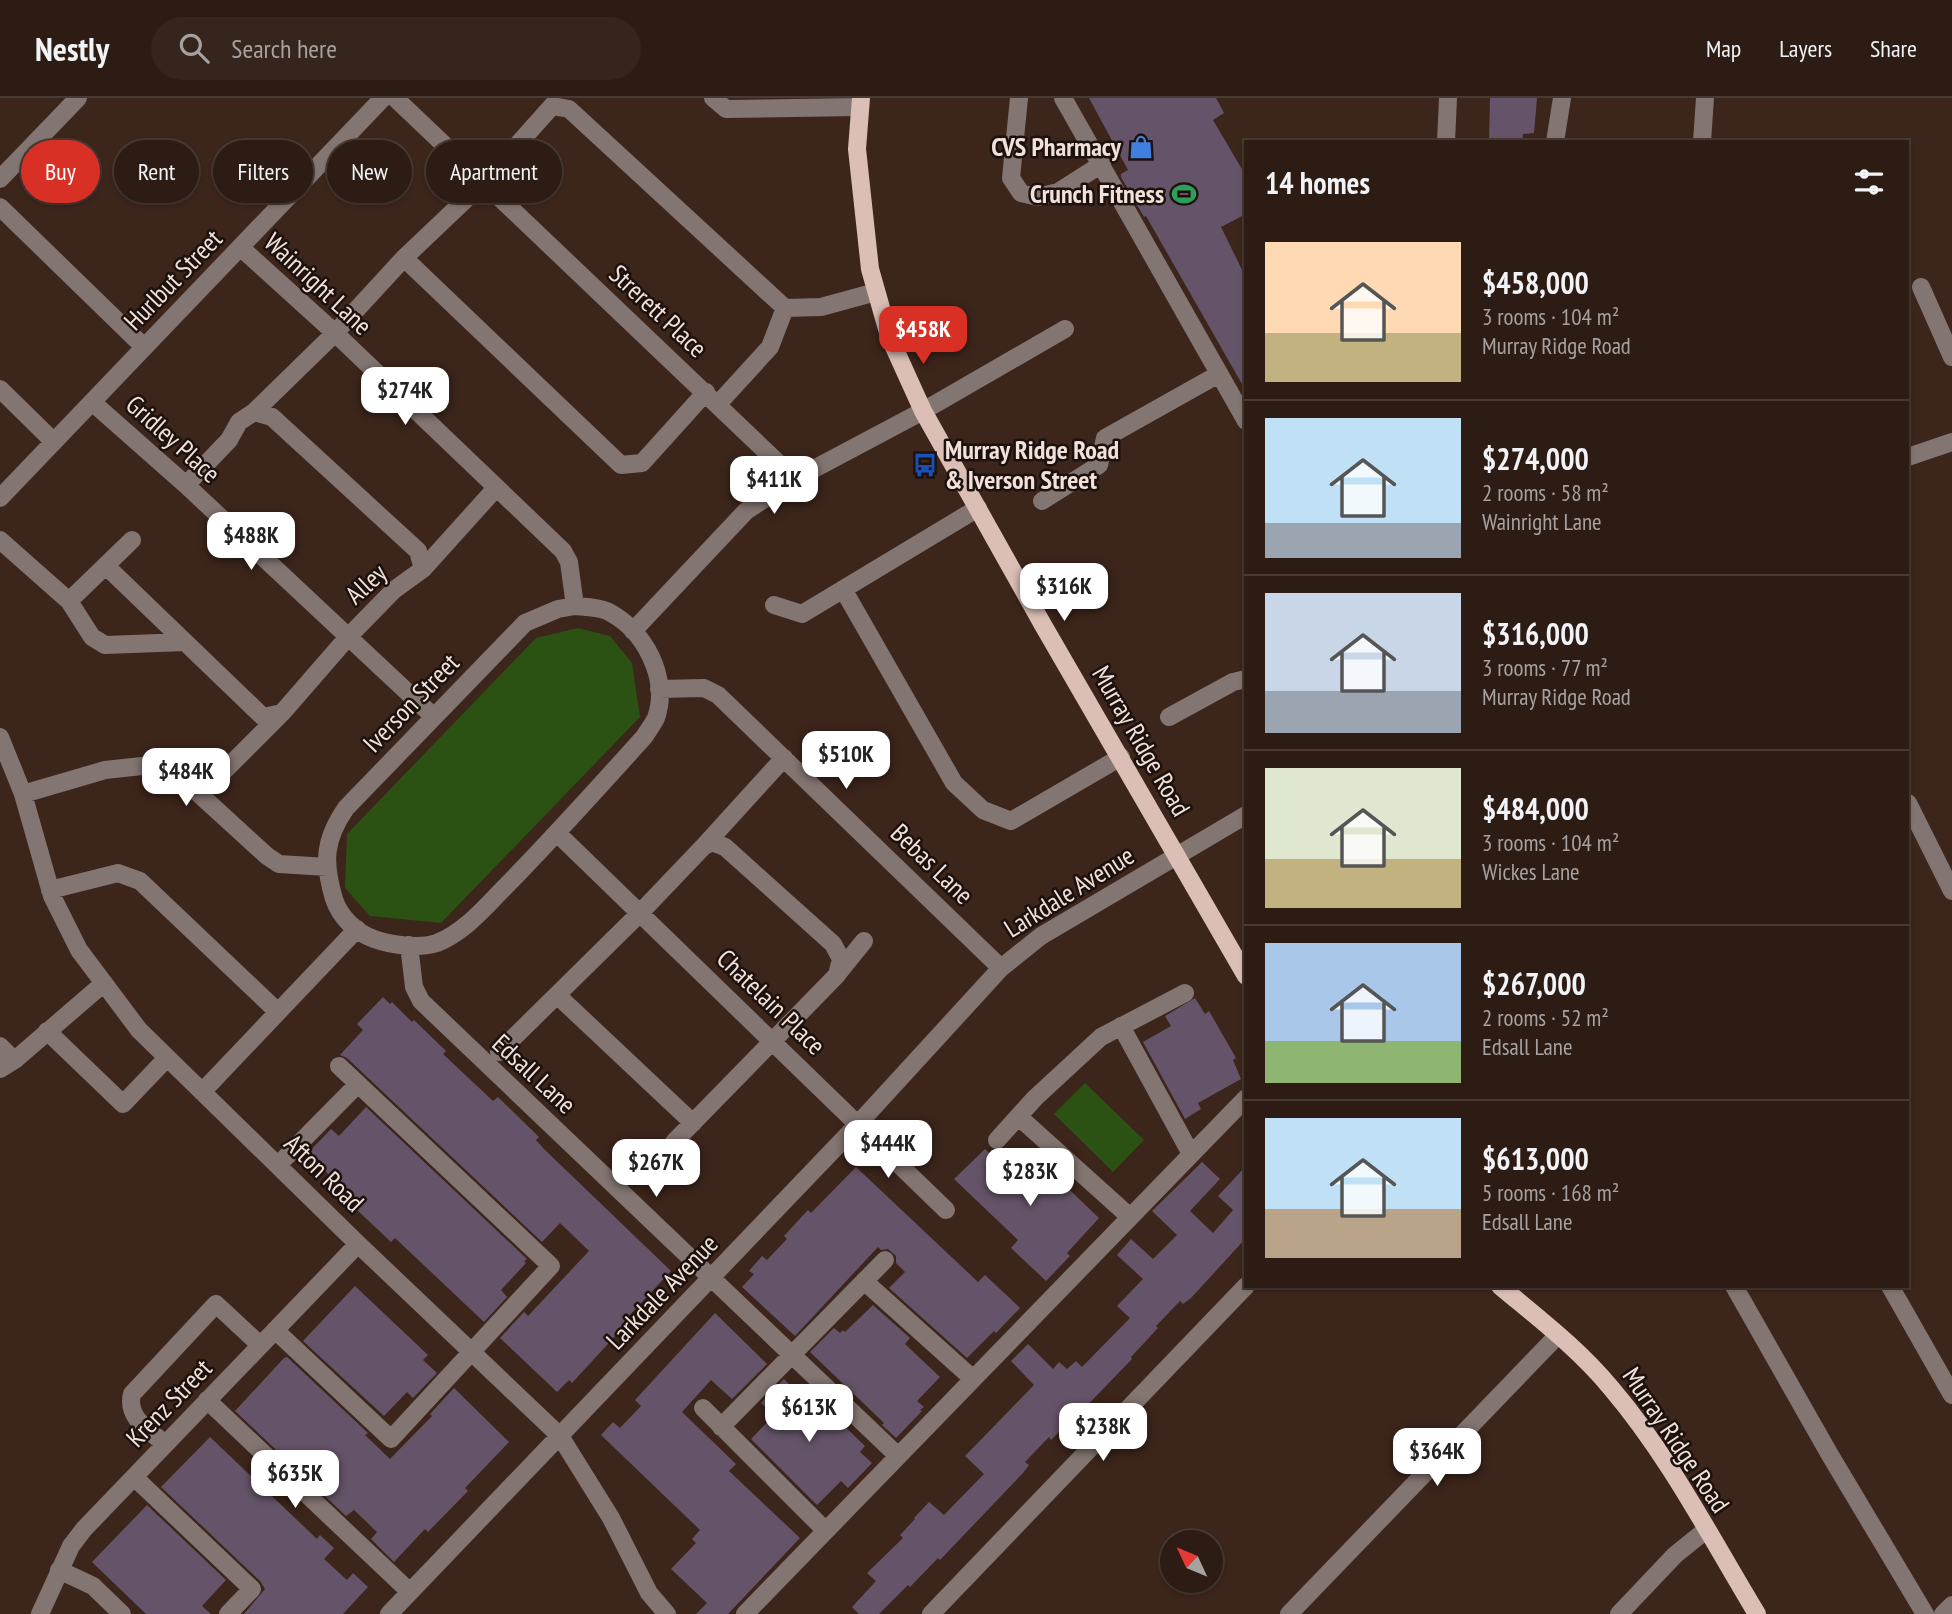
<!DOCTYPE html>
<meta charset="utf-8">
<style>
:root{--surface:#2d1c14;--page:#35251d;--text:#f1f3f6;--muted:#a7a1a0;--line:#483a34;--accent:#d93025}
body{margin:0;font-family:"PT Sans Narrow",sans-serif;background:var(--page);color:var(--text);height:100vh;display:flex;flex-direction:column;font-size:26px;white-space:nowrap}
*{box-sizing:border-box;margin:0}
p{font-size:23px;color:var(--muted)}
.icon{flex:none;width:38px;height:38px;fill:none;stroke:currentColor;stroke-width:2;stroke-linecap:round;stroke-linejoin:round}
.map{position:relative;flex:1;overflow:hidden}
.sheet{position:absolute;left:1244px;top:42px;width:665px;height:1148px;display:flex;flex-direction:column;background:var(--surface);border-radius:0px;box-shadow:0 2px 5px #0004,0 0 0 2px var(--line)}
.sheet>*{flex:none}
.banner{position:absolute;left:21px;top:42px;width:665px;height:63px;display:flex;gap:14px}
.needle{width:46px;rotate:314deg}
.buttons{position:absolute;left:1160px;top:1432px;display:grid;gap:14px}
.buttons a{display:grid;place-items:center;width:63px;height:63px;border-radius:50%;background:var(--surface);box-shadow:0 2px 5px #0004,0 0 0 2px var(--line);font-size:35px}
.price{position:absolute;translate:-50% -60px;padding:0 16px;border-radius:14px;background:#fff;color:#222;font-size:23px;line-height:46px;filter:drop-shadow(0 2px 4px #0008)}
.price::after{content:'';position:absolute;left:50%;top:42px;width:21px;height:16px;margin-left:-10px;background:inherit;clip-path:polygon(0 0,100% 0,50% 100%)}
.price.current{background:var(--accent);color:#fff}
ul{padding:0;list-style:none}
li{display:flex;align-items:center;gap:21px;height:175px;padding:0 21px}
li+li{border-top:2px solid var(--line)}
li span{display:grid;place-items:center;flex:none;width:196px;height:140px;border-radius:0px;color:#555}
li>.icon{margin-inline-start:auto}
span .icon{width:84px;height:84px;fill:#fffc;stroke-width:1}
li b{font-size:30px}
h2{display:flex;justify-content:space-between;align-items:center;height:84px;padding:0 21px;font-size:30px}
.chip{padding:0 24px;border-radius:32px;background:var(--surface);box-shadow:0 2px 5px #0004,0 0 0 2px var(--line);font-size:24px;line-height:63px}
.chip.current{background:var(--accent);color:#fff}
header{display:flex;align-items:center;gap:42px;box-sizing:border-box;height:98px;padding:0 35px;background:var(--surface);border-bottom:2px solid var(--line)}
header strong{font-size:33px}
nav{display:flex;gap:38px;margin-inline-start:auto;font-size:24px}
.search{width:490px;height:63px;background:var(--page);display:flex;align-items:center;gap:18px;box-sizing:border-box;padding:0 24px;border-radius:38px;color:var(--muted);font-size:26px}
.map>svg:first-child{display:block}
</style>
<header>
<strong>Nestly</strong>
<div class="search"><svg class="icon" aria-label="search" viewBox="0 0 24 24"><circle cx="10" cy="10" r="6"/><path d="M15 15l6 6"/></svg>Search here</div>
<nav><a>Map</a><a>Layers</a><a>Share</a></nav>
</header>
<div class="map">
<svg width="1952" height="1516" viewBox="0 0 1952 1516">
<rect width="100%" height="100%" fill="#3c251b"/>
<path fill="#2b5213" d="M578,530l32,8 22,27 8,54 -199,206 -71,-7 -25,-28 2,-54 189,-196z
M1085,985l59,57 -31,32 -59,-58z"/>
<path fill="#655469" d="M1089,0h127l8,15 -11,7 33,56v38l-25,13 25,51v113l-100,-175 -2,1 -23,-40v-3l7,-4z
M1490,0h47l-3,35 -11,1 -1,8h-33z
M383,899l7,7 2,-2 20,20 2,-2 32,31 -3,3 50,47 5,-4 41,40 -3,3 8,9 127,122 -44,47 2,3 -57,62 -3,-3 -12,12 -57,-54 24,-26 4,4 61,-65 -29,-28 -18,19 -195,-184 -7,-3 23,-25 -6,-6z
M1195,900l10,16 4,-3 27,47 -3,2 8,19 -43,24 3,6 -16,10 -42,-77 28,-16 -6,-10z
M366,1009l161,152 -3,2 2,2 -25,27 6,7 -23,25 -89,-84 -4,4 -36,-34 4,-5 -52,-49 24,-25 8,7z
M985,1051l23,22 20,-21 71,68 -32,35 3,3 -24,25 -35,-33 7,-8 -64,-61z
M1202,1064l18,17 -30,32 23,22 20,-23 -15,-14 28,-30v72l-55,60 -8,6 -3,-3 -24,25 2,2 -27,29 1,2 -58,60 -1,-1 -22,22 -2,-3 -24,25 4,3 -6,8 -83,87 -2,-2 -28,29 -2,-2 -29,29h-20l-7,-7 24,-26 -9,-8 36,-35 -3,-3 15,-16 -1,-1 15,-16 15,13 40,-41 -19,-18 69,-71 -23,-24 17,-17 25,25 6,-7 8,7 9,-8 6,6 48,-49 -13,-12 26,-27 -26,-24 14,-16 22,20 24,-24 -25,-24z
M856,1069l122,115 7,-7 35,33 -24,25 -2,-2 -27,27 -78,-70 16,-16 -9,-9v-7l-8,-7 -7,1 -3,-3 -83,89 -53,-49 12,-13 -5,-3 13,-15 5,4 20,-21 -3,-3 24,-26 3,3z
M355,1188l73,69 -5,5 14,13 -24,25 -6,-6 -23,24 -81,-75z
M873,1207l37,33 -5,6 35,33 -23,24 7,6 -4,3 2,1 -26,27 -14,-13 2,-2 -74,-71 24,-24 6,5 3,-3 2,2z
M715,1215l52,51 -35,35 -21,-19 -29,32 54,52 -7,7 71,67 -72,76h-32l11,-11 -36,-34 25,-26 -4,-4 8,-9 -99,-95 12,-13 7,6 21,-22 -6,-6z
M287,1259l81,76 -3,2 25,24 42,-43 -2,-2 24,-26 55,54 -44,46 3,3 -40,41 -3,-3 -31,33 -23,-23 6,-7 -23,-22 -8,6 -111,-105 49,-53z
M784,1281l13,13 6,-6 14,13 -6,6 21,20 6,-5 27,26 -5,6 12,11 -24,25 -7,-7 -24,24 -66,-66 23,-24 -13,-12z
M210,1339l107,102 3,-4 14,13 -10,11 23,21 6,-7 15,14 -25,27h-99l21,-25 -5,-8 -99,-94z
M147,1407l79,75 -24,26 9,8h-65l-54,-52z"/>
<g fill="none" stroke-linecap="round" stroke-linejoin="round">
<path stroke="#837571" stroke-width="18" d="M395,0l400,381
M713,0l13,11 134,-2
M1019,0l-8,80 10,15 17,4 20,-5 44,-28
M1063,0l183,323
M1446,44l2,-44
M1555,44l7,-44
M1702,44l3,-44
M0,81l78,-81
M0,109l144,140
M240,149l95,86 228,218 6,11 6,44
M404,160l217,207 21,-2 64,-71
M1921,189l31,70
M0,291l54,53
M92,304l94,83 248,232
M718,306l52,-57 15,-39
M254,314l81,-79 69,-75 80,-76 68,-76 17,3 216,199 36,-1 55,-15
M1908,359l44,-15
M0,400l383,-400
M1042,403l57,-36 6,-27 114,-64
M0,442l69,61 23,36 13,8 80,-3
M106,468l157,151 19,-4 66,-76 46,-47 29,-21 -5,-18 -146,-134 -18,-5 -15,10 -10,18 -43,45
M423,471l73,-81
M843,491l111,194 29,27 28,11 110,-64
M69,503l63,-61
M774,507l28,9 176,-106
M575,508c11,1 22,1 32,5 37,18 63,67 49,107 -3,6 -8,13 -12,19 -45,50 -90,100 -138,149 -20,20 -41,46 -69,57 -18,6 -46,2 -63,-4 -19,-7 -34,-22 -40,-40 -11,-37 -10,-59 12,-91l179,-185 33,-14z
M633,533l113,-120 49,-32 128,-68 142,-82
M659,591l45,-1 14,7 283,273
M1169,619l64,-35 13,-3
M0,639l23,57 29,102 27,54 60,80 219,214 202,192 51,82 38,75 18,21
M23,696l82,-24 37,-4 22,1 22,15 81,74 12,8 48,3
M200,697l82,-82
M1908,705l44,88
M558,736l388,376
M703,749l81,-89
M50,792l68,-17 22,8 138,131
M409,847l5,42 7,14 476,454
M839,874l25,-31
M557,897l136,128
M1121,928l70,128
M47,933l76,73 44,-46
M0,948l14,14
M499,954l141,-139 63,-66 9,-5 13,5 108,97 8,15 -4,16 -163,167
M0,971l16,-10 88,-76
M202,994l155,-163
M1019,1019l111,100
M997,1042l38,-42 66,-61 84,-44
M278,1067l80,-81
M864,1183l108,97
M1734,1188l96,169 95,159
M1890,1188l62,109
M275,1232l116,109 160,-173 -212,-200
M207,1302l203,192
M703,1310l122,122
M721,1329l164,-167
M165,1346c-16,-14 -39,-26 -33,-50l84,-90 44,41
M134,1379l118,112 -24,25
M59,1472l34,16 29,28
M40,1516l31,-68 13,-17 274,-285
M389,1516l470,-491 142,-155 40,-32 205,-121
M745,1516l501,-516
M931,1516l315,-328
M1289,1516l269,-279
M1619,1516l56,-59 31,-25
M1943,1516l9,-9"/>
<path stroke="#dbbfb6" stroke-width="18" d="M861,0l-4,51 13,120 19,67 34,75 120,214 203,351
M1500,1188c38,32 79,63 111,102 58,68 100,150 146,226"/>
</g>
<defs>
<g id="shop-bare" transform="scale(1.89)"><path d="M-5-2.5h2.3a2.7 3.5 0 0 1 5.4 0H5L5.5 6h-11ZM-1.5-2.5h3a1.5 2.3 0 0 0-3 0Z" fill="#3f7fe0" stroke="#1c110d" stroke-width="2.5" paint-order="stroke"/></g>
<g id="stadium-bare" transform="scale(1.89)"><path d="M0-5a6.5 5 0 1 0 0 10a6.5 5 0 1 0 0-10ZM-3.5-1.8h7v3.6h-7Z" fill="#2e9e5b" stroke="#1c110d" stroke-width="2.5" paint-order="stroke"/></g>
<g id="bus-bare" transform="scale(1.89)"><path d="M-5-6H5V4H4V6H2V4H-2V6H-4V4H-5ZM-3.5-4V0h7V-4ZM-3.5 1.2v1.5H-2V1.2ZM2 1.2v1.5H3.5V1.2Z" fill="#1a4fb4" stroke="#1c110d" stroke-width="2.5" paint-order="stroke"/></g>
</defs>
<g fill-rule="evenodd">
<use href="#shop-bare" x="1141" y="49"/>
<use href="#stadium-bare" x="1184" y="96"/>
<use href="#bus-bare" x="925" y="367"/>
</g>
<g text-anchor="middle" stroke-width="5" stroke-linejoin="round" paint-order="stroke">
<g font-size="26" font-weight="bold" fill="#f1e1da" stroke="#1c110d" text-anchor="end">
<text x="1121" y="58">CVS Pharmacy</text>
<text x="1164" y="105">Crunch Fitness</text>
<text x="945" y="361" text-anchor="start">Murray Ridge Road<tspan x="945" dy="30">&amp; Iverson Street</tspan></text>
</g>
<g font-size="26" fill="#f1e1da" stroke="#1c110d">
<text transform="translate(173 182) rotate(-46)" y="9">Hurlbut Street</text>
<text transform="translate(318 186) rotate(43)" y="9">Wainright Lane</text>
<text transform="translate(658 213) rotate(43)" y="9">Strerett Place</text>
<text transform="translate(173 341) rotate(42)" y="9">Gridley Place</text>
<text transform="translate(366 486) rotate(-43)" y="9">Alley</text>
<text transform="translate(411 605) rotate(-46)" y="9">Iverson Street</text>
<text transform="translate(1141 643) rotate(60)" y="9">Murray Ridge Road</text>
<text transform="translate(932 766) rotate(44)" y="9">Bebas Lane</text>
<text transform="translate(1069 794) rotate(-32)" y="9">Larkdale Avenue</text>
<text transform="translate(771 904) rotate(44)" y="9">Chatelain Place</text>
<text transform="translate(534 976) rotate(43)" y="9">Edsall Lane</text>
<text transform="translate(324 1075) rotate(44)" y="9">Afton Road</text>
<text transform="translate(662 1194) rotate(-46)" y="9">Larkdale Avenue</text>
<text transform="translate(169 1305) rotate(-46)" y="9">Krenz Street</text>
<text transform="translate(1676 1342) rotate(56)" y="9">Murray Ridge Road</text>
</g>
</g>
</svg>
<div class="buttons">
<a><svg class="needle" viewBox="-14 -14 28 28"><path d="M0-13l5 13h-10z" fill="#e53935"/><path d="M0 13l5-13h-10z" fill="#a7a1a0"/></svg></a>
</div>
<b class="price current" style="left:923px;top:268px">$458K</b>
<b class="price" style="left:405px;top:329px">$274K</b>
<b class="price" style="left:774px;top:418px">$411K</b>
<b class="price" style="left:251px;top:474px">$488K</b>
<b class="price" style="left:1064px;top:525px">$316K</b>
<b class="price" style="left:846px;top:693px">$510K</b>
<b class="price" style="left:186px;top:710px">$484K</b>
<b class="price" style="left:888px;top:1082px">$444K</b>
<b class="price" style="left:656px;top:1101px">$267K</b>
<b class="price" style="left:1030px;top:1110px">$283K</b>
<b class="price" style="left:809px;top:1346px">$613K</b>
<b class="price" style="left:1103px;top:1365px">$238K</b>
<b class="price" style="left:1437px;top:1390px">$364K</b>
<b class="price" style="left:295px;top:1412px">$635K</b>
<div class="banner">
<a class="chip current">Buy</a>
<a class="chip">Rent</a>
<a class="chip">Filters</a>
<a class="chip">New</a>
<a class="chip">Apartment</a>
</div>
<section class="sheet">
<h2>14 homes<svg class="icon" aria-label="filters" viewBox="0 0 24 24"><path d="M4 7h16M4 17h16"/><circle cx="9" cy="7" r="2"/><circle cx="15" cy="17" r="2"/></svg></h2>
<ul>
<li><span style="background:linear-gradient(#ffd9b3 65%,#c2b280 0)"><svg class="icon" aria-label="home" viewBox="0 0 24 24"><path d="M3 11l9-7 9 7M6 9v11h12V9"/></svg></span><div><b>$458,000</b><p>3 rooms · 104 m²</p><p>Murray Ridge Road</p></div></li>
<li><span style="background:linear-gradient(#bfe0f5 75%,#9aa5b1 0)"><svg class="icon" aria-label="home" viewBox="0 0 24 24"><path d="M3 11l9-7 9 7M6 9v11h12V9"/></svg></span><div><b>$274,000</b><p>2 rooms · 58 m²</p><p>Wainright Lane</p></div></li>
<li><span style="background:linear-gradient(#c9d6e8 70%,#9aa5b1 0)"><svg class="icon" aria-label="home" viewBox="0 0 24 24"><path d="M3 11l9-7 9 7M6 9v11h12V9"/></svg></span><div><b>$316,000</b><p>3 rooms · 77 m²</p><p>Murray Ridge Road</p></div></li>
<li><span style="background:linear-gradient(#dfe7d0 65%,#c2b280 0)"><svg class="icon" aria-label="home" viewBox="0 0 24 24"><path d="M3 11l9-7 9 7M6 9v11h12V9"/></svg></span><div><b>$484,000</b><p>3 rooms · 104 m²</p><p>Wickes Lane</p></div></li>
<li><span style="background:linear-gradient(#a9c7e8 70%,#8fb573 0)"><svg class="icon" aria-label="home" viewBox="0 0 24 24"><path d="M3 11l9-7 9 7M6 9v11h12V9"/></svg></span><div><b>$267,000</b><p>2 rooms · 52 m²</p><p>Edsall Lane</p></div></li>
<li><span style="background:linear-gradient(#bfe0f5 65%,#b9a48a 0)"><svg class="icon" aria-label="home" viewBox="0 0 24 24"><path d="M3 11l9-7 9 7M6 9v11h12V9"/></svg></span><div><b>$613,000</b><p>5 rooms · 168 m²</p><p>Edsall Lane</p></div></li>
</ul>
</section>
</div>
